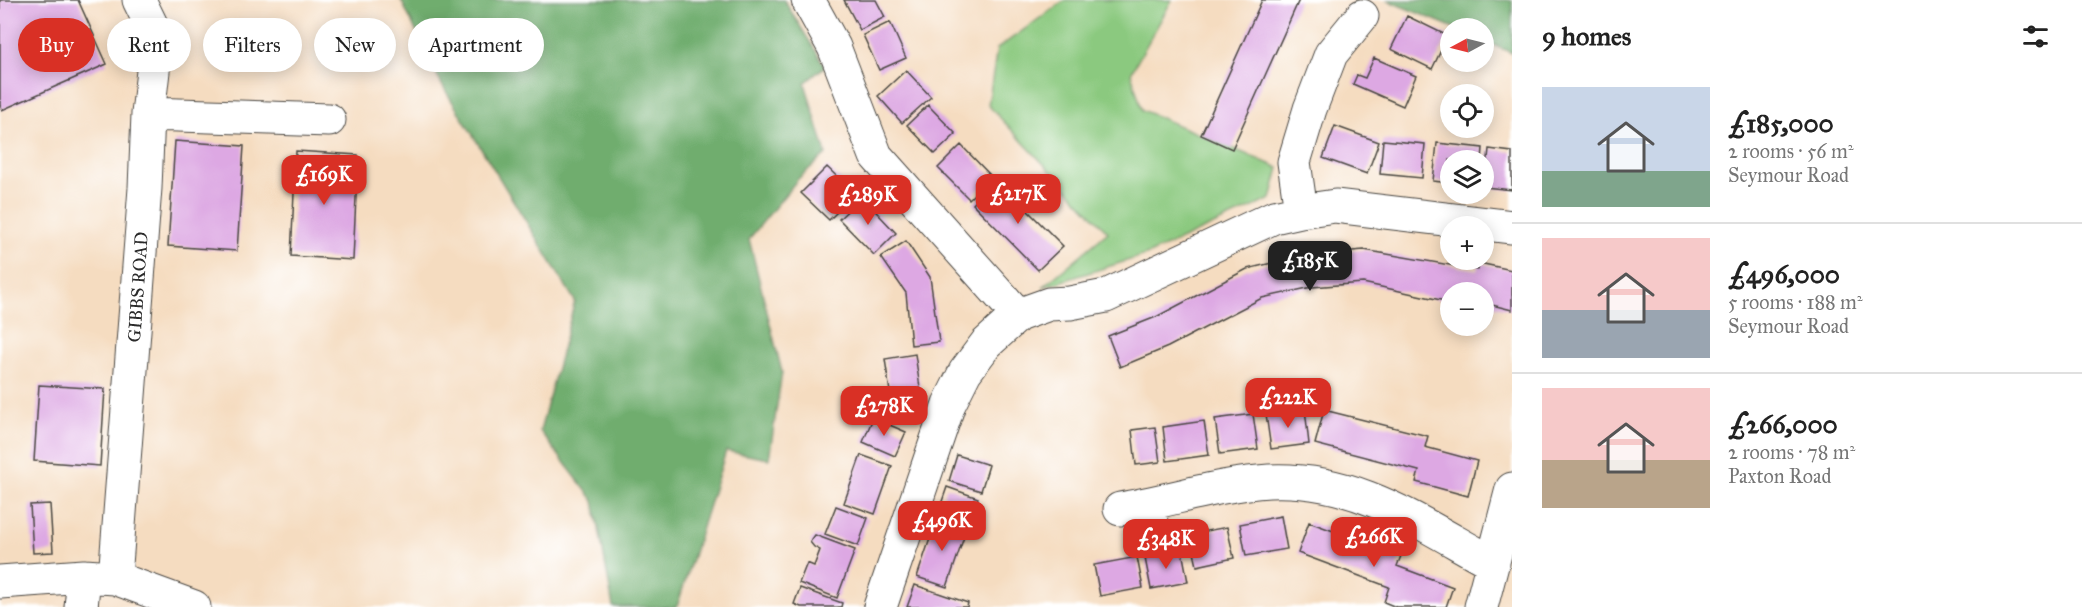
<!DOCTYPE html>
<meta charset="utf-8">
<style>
:root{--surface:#fff;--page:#f6f6f6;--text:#222;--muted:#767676;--line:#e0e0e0;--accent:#d93025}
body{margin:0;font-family:"IM FELL Great Primer",serif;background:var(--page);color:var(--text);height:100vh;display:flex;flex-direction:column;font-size:22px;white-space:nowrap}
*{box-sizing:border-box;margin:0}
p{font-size:20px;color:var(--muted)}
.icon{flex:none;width:33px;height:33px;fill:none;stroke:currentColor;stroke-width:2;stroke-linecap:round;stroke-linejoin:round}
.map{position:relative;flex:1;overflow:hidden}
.panel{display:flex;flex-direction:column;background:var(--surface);width:570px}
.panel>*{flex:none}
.banner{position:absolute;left:18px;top:18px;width:570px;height:54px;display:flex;gap:12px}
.needle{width:39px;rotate:263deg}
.tools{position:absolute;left:1440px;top:18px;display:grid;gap:12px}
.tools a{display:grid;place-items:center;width:54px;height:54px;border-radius:50%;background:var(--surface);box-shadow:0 3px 15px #0003;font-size:30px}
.price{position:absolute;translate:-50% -51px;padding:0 14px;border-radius:12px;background:var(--accent);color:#fff;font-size:20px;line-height:39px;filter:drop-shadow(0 2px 3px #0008)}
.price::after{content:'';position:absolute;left:50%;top:36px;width:18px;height:14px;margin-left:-9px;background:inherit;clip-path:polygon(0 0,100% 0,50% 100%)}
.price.current{background:#222;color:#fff}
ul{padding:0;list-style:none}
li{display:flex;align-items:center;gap:18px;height:150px;padding:0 30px}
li+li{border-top:2px solid var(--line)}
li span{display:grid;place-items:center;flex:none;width:168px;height:120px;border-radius:0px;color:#555}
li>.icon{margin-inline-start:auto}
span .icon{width:72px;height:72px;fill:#fffc;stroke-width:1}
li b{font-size:26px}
h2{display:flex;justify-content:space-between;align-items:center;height:72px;padding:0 30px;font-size:26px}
.chip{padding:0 21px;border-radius:27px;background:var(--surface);box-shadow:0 3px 15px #0003;font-size:21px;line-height:54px}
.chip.current{background:var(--accent);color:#fff}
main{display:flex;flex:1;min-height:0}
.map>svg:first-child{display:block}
</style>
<main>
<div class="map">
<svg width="1512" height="607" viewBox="0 0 1512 607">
<rect width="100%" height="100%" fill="#fff"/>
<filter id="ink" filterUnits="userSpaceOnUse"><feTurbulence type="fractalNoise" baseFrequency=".0167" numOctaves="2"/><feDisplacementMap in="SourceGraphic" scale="12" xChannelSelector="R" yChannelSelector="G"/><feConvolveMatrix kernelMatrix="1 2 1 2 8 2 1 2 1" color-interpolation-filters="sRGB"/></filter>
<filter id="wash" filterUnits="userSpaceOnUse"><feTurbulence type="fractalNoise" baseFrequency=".008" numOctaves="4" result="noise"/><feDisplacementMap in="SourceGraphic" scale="24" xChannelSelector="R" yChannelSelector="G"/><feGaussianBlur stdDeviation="1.35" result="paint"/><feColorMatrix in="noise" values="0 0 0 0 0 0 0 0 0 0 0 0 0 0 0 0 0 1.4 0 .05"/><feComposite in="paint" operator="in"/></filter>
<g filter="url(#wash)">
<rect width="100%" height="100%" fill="#f5dcc0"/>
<path fill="#8bc97f" stroke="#5b7a55" stroke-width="1.5" d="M1065,0h107l-41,73 11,37 137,58 -8,31 -122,55 -106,33 65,-55 -120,-127 9,-56z"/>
<path fill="#70ad6e" stroke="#4e6c4c" stroke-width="1.5" d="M401,0h383l41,66 -20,17 21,71 -28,25 -49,60 33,133 -13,87 -43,-8 -49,156h-64l-19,-106 -54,-70 35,-130 -133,-216z
M1386,0h126v53l-28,-12v-13h-30z"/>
<g id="blocks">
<path fill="#dda8e3" d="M0,0h78l29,64 -105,46 -2,-5z
M844,0h32l9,17 -25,13z
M1262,0h37l-67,149 -31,-14z
M1407,16l41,20 -16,33 -41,-20z
M890,22l16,36 -27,12 -16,-35z
M1374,58l42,18 -13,30 -50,-22 4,-9 8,3z
M906,70l25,27 -29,26 -24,-27z
M928,105l28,29 -21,20 -28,-29z
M1335,126l44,16 -12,32 -44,-16z
M1383,140l42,4 -3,34 -42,-4z
M175,141l69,5 -7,105 -69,-5z
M1437,143l46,5 -1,12h-32v23l-17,-2z
M961,145l31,32 -23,22 -31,-31z
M1489,149l23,3v38l-27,-3z
M296,151l62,4 -5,105 -62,-4z
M827,167l28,27 -26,26 -28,-27z
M997,180l66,66 -25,24 -65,-66z
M862,197l34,36 -22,22 -35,-36z
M906,241l24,36 9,65 -28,3 -5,-52 -25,-36z
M1364,250l114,20 1,-7 33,7v40l-28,-7v-11h-34v10l-87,-19 -51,4 -50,11 -94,49 -48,20 -12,-31 48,-19 91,-48 58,-14z
M915,354l7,47 -30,4 -7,-46z
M39,385l66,4 -5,77 -66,-5z
M1305,409l4,35 -38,5 -5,-35z
M1324,410l104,26 -3,11 52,14 -9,35 -52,-14 3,-11 -104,-27z
M1253,414l5,35 -38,5 -5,-35z
M873,418l33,14 -11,24 -32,-14z
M1204,421l5,34 -42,6 -4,-34z
M1155,427l5,35 -24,3 -4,-35z
M861,455l31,11 -17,48 -31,-11z
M957,455l32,10 -8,26 -32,-10z
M947,487l31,11 -9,25 -31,-10z
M50,504l3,48 -20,1 -3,-48z
M836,506l32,12 -10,28 -33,-12z
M1281,516l6,33 -41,7 -6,-32z
M937,518l30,10 -20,59 -30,-10z
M1309,522l92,34 -4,10 56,21 -7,20h-50l-12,-5 5,-15 -91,-34z
M1227,527l7,31 -37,8 -7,-32z
M815,535l40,15 -18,48 -38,-15 8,-20 7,3 6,-16 -6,-3 -4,-5z
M1182,551l6,31 -37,7 -6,-31z
M1137,557l6,31 -43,8 -6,-31z
M915,585l53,18 -1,4h-60z
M800,588l42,15 -1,4h-40l-7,-3z"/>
</g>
</g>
<g filter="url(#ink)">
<use href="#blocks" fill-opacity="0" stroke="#494641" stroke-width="1.5"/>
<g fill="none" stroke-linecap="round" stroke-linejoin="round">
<g stroke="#494641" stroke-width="35">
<path id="minor" d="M808,0l26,47 42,109 142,159
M148,114l181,6
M1301,211l-7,-49 16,-53 21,-55 31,-38
M1148,504l5,30
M1120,509c49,-8 99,-25 149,-28 88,-4 150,42 224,82
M115,578l30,-390 3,-74 9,-77 -18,-37
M0,582l84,-6 31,2 79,29
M81,607l3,-31
M880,607l69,-203 16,-32 21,-28 32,-29 31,-11 21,-1 36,-7 168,-79 27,-6 34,-5 177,21
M1481,607l31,-118"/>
</g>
<use href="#minor" stroke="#fff" stroke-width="33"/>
</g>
</g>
<g text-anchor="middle" stroke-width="4.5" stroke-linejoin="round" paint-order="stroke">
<g font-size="18" fill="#2b2b2b" stroke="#fff">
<text transform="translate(138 287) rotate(-86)" y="6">GIBBS ROAD</text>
</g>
</g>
</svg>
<div class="tools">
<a><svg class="needle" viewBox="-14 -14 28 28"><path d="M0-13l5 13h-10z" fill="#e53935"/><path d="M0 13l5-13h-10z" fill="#767676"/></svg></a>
<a><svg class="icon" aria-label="locate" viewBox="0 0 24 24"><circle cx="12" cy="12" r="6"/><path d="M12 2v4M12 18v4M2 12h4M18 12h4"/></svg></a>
<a><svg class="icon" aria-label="layers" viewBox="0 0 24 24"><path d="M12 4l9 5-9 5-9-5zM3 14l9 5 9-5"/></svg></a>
<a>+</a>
<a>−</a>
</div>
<b class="price" style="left:324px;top:206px">£169K</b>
<b class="price" style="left:1018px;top:225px">£217K</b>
<b class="price" style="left:868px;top:226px">£289K</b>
<b class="price current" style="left:1310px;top:292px">£185K</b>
<b class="price" style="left:1288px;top:429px">£222K</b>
<b class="price" style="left:884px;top:437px">£278K</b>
<b class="price" style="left:942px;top:552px">£496K</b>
<b class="price" style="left:1374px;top:568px">£266K</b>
<b class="price" style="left:1166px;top:570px">£348K</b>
<div class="banner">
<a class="chip current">Buy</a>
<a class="chip">Rent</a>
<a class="chip">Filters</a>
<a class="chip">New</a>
<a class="chip">Apartment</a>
</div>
</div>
<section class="panel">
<h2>9 homes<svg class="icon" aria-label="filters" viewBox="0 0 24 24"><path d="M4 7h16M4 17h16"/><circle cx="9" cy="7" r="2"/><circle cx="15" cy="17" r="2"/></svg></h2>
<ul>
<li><span style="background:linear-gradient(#c9d6e8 70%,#7fa58c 0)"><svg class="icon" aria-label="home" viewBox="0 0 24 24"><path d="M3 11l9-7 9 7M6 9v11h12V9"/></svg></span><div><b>£185,000</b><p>2 rooms · 56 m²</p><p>Seymour Road</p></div></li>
<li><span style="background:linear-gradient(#f6c9c9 60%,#9aa5b1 0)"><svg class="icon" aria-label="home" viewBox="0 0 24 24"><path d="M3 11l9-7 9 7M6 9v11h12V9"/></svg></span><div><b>£496,000</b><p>5 rooms · 188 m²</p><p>Seymour Road</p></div></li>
<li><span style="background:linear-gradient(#f6c9c9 60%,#b9a48a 0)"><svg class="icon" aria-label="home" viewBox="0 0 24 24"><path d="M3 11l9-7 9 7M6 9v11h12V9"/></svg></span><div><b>£266,000</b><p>2 rooms · 78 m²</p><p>Paxton Road</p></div></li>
</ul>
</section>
</main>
